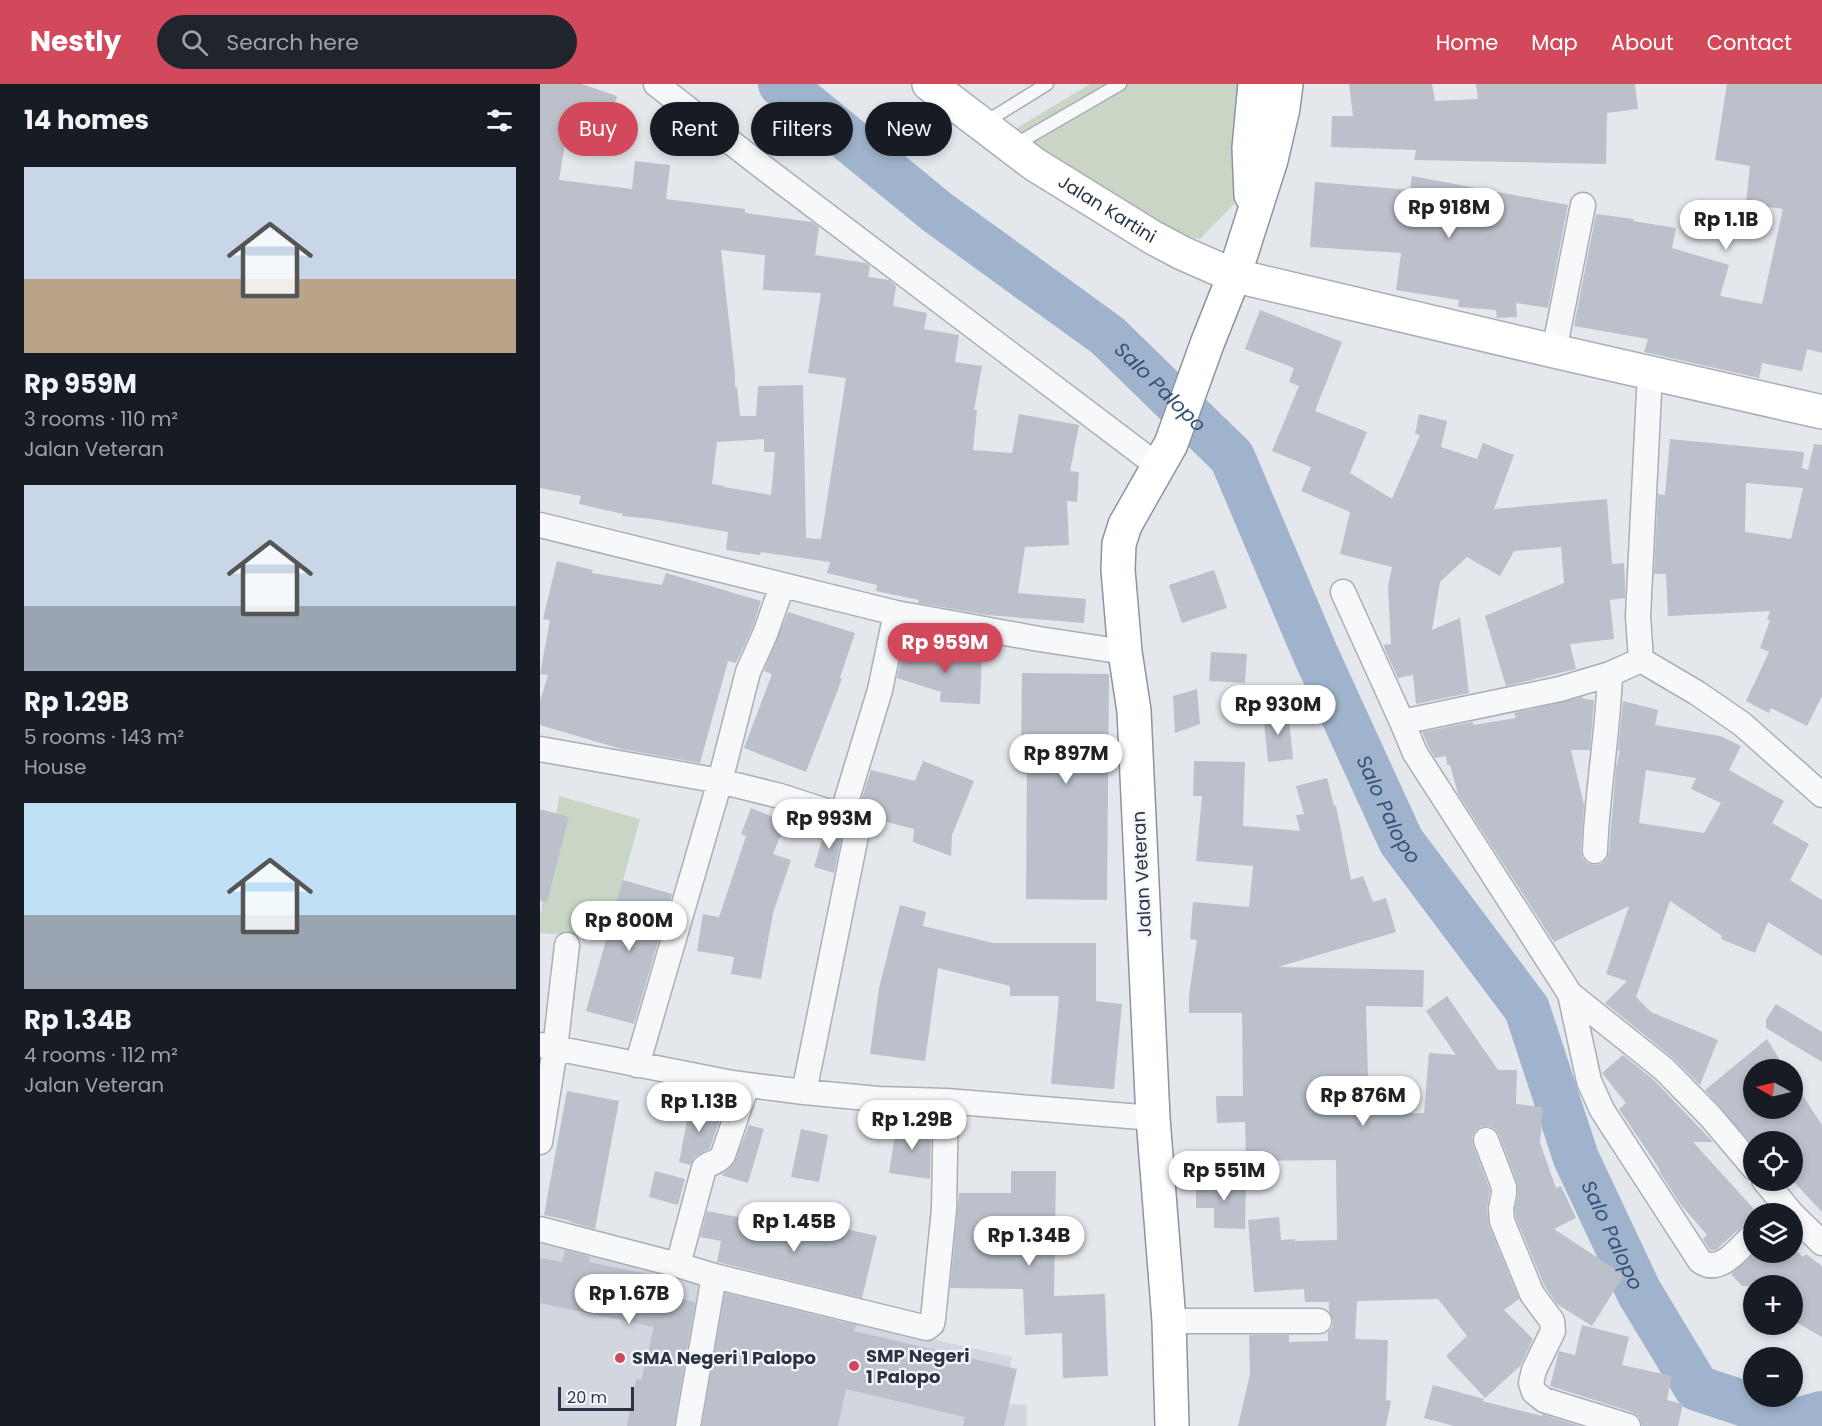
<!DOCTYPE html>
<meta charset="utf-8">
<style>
:root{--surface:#171b24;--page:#20242c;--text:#f1f3f6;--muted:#9ea1a6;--accent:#d1495b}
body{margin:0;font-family:Poppins,sans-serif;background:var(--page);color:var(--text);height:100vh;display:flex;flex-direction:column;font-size:22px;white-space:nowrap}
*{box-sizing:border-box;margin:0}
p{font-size:20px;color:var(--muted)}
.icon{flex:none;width:33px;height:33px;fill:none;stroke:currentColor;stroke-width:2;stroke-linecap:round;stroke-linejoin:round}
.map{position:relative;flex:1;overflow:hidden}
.side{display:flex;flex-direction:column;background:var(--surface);width:540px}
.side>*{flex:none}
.banner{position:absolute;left:18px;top:18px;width:570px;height:54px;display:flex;gap:12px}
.needle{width:39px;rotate:278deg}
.tools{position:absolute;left:1203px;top:975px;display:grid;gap:12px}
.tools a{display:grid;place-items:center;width:60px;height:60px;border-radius:50%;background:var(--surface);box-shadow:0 3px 9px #0003;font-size:30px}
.scale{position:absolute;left:18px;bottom:15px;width:76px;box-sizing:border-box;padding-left:6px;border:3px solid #2b3445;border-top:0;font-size:16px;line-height:21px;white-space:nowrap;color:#2b3445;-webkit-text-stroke:4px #f4f6f9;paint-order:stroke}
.price{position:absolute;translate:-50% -51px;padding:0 14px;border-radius:21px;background:#fff;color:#222;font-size:20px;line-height:39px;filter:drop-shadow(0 2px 3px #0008)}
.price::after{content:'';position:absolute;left:50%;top:36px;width:18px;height:14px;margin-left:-9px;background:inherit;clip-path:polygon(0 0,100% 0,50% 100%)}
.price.selected{background:var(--accent);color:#fff}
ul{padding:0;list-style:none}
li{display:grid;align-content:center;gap:12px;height:318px;padding:0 24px}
li span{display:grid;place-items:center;height:186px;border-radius:0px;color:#555}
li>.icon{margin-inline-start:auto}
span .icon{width:108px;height:108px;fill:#fffc;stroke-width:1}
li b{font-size:26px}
h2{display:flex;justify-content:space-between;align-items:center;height:72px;padding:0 24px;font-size:26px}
.tag{padding:0 21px;border-radius:27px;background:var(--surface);box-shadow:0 3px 9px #0003;font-size:21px;line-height:54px}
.tag.selected{background:var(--accent);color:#fff}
header{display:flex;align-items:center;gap:36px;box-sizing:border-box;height:84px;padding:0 30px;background:var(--accent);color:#fff}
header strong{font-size:28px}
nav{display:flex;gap:33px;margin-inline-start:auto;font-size:21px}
.search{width:420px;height:54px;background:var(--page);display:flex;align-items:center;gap:15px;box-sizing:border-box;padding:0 21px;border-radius:33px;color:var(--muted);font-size:22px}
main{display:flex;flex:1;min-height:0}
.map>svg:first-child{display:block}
</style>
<header>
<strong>Nestly</strong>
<div class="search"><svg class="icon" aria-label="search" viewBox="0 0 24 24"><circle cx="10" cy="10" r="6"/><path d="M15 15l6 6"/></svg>Search here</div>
<nav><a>Home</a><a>Map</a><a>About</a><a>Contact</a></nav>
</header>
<main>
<section class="side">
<h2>14 homes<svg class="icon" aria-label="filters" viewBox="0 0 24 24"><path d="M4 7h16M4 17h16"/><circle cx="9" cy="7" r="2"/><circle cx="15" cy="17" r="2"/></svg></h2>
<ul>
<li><span style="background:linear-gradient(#c9d6e8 60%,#b9a48a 0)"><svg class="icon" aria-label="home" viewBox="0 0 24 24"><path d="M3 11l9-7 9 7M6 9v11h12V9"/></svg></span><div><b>Rp 959M</b><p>3 rooms · 110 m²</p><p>Jalan Veteran</p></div></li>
<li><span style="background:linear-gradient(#c9d6e8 65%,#9aa5b1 0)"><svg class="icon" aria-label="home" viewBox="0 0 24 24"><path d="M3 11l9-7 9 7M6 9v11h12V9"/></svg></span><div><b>Rp 1.29B</b><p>5 rooms · 143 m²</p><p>House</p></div></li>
<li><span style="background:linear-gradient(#bfe0f5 60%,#9aa5b1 0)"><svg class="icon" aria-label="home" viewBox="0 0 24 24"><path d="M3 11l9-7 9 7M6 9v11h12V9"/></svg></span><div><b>Rp 1.34B</b><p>4 rooms · 112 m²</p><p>Jalan Veteran</p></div></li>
</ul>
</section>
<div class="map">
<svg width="1282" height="1342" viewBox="0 0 1282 1342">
<rect width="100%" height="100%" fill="#e4e7ec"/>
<path fill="#d2d6de" d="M0,1151l174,43 -1,12 299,67 -8,47 23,1v21h-487z"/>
<path fill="#c9d6c5" d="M550,0h151l-7,120 -34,35 -42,-9 -146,-99z
M19,712l81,23 -33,120 -67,-6v-15z"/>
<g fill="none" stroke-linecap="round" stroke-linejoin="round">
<path stroke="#9fb4cc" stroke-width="46" id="s1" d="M241,0l156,128 171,124 124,121 83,196 86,188 126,168 49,149 63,134 58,96 100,33 25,-7"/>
</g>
<path fill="#bbc0ca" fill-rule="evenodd" d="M0,0h42l35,12 -11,35 -37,-13 -10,62 73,9 3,-28 35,4 -4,34 79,10v4l67,9 7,5 -4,28 51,8 4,3 -2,11 21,3 7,6 -3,20 34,7 -3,16 35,6 -4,27 27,4 -8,44h3l-4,40 39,3 7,-39 60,11 -9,46 9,1 -2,30 -10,-1 2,44 -44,2 -7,46 68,6 -2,24 -97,-8 -69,-12 1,-3 -43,-9 1,-6 -50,-12 3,-11 -69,-10 -1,3 -34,-5 2,-18 -76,-13 -30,-3 1,-2 -44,-10 2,-8 -41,-8zM181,166l44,5 -2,35 58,3 -13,80 38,5 -25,161 -15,-1 -3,-153 -45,1 -2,30h-16l-3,-29h-2v-13zM224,355v13h11l-4,43 -47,-8v-1l-12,-2 5,-42z
M809,0h83l3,17 43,-2 -2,-15h159l3,25 -31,4 -1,51 -192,-4 2,-10 -85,-3 1,-31h21z
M1187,0h95v269l-15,-4 -5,22 -40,-8 -3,15 -115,-26 4,-13 -74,-13 22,-112 38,5 -1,2 43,7 -4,20 57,17 -9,31 42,8 21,-95 -37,-5 4,-38 -35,-6z
M872,92l156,29 -20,103 -32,-5 1,14 -20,1 -1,-8 -38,-3 1,-7 -63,-10 5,-37 -91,-6 5,-65 95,8z
M720,226l82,32 -27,69 52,21 -17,41 42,26 28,-64 -5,-1 4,-20 28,7 -6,26 36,12 6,-16 31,12 -20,54 113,-10 5,65 12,-1 1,19v16l-15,2 4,39 -44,5 6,25 -70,17 -21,-70 79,-33 -3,-36 -47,4 -14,25 -33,-19 -27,25 -8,48 28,-12 9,75 -53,11 -3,-29 -15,3 -13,-28 -1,-5 7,-1 -3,-57 4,-20 -52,-13 10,-42 -49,-21 10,-24 -39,-16 27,-65 -10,-4 5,-14 -49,-19z
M1130,355l134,13 -2,16 6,2 6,-26 8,1v251l-15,30 -36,-18 -2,5 -23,-12 23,-49 -9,-4 10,-28h-3l3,-9 -102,5 -2,-42h-12l4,-80 7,1zM1206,399l57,5 -12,51 -46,-7z
M17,477l36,9 -1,3 70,12 4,-12 95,28 -9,28 -16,34 -8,-2 -28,102 -79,-14 -81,-24v-24l8,-26 -8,-1 10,-54 -7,-1z
M674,486l13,38 -45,15 -13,-38z
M248,528l67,21 -15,45 2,1 -36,93 -62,-24 28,-74 -8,-3z
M364,562l38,12 1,-6 39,2 -2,50 -40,-2 1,-10 -44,-14z
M671,568l36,2 -2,29 -36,-2z
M482,589l87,1 -2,226 -81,-1 1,-140h-6z
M657,605l3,35 -25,9 -2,-37z
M1043,613v2l11,1 -4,50h-19l13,55 -3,45 1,7 5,6 7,2 7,-1 6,-5 2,-7 7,-85 4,-16h-2l5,-50 35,9 -3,15 65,11 21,10 -12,24 55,31 -12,22 37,21 -19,36 32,20v56l-54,-34 -13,31 -34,-14 1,-3 -52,-35 -34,96 15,15 67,28 -18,45 -27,-27 -68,-55 22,-22 -21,-7 23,-68 -75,36 -96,-148 -8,-29h-3l-1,-9 -11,2 -7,-12 -6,-14 51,-10v3l43,-7 -2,-5zM1106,686l50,8 -5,11 30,14 -17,30 -65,-10z
M748,626l5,49 -25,3 -5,-49z
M383,677l51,20 -22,54 -1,21 -38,-14 1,-13 -46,-12 -3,-7 -6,-3 12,-37 44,11z
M654,677l51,1 -2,64 57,5 -4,-16 8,-1 -8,-28 31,-8 7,28h2l15,74 12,-4 10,26 13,-4 10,34 -118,35 146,3 -1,37 -57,-1 3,108 55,-1 5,-60 27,2 -30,-44 21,-15 51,74h19l-1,34 27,3 -3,36 16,45 5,-2 15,32 -22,11 70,46 -32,51 -35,-22 -12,-17 -29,-69 -1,-9 3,-15 -1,-12 -18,-47 -4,-6 -6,-3 -8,1 -6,4 -3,6 1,8 17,45 -3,19 2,17 30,73 -15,11 29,29 -13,27 -35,32 -39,-42 21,-20 -29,-37 -81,2 -2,38 33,1 -2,60 5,1 -5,25h-148l12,-52 -1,-39h40v7l39,-1v-10l4,-3 1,-6 -4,-11v-9h-24l-1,-13 -50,3 -6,-72 31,-3 2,23 14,-1v2l42,-1 -1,-80 -90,1 -1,-39 -28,1 -1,-27h27l-1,-83h-53v-18l8,-55 -7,-1 3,-37 56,5 4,-41 -57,-5 6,-65h-9z
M211,724l35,14 -13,32 18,6 -18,53 -12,66 -30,-5 3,-17 -37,-6 6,-37 16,3 27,-81 -5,-2z
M0,725l29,8 -22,85 -7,-1z
M286,742l15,5 1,4 -8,38 -20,-6z
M83,796l49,14 -38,130 -48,-13z
M360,821l26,7 -3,14 70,17h103v58l26,3 -8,85 -63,-5 8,-88h-49v-10l-72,-18 -13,93 -55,-7 9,-66z
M1236,920l46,28v30l-56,-34v-8z
M1227,955l19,31h-32v38h38v-29l30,46v87l-30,-32v-38h-42l-45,-52z
M1083,971l31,25 59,62h-20l61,67v11l-10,4 -28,26h-6l-7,-11 4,-4 -26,-30 -22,-34 1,-1 -41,-61 7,-6 -24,-30z
M27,1007l52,10 -24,128 -25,-7 1,-1 -27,-6z
M150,1022l32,7 -12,35 -15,9 -5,8 -11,-3z
M357,1037l34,5 -1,53 -41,-6z
M209,1041l15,4 -16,54 -27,-8 7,-5 6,-7z
M261,1045l27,6 -9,47 -28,-5z
M115,1087l30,8 -7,26 -29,-8z
M471,1087h45l-2,125 51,-2 3,82 -45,2 -1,-45 -37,2 -2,-46 -73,-1 9,-95h52z
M656,1097l50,1 -1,47 -31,-1v-20h-18z
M167,1127l132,26 2,-9 36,8 -15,62 -145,-36 4,-21 -21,-4z
M25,1166l25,7 -1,5 63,13 -4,16 47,11 -21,124h-47l9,-47 5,1 13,-53 -114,-24v-45l22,4z
M1216,1168h42l5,5 3,-3 16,12v71l-30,-17v-34h-50l-11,-12z
M185,1209l131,32 -2,6 163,38 -13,57h-41l2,-9 -119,-28 -8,37h-136z
M1042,1241l47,12 -7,28 50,11 -5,24 16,4 -5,22h-36l-3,-9 -7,-5 -82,-26 9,-35 16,4z
M893,1301l51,14 -2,2 60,15v-2l38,12h-126l-30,-8z"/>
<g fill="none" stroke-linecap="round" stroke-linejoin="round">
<g stroke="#a9aeb7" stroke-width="15">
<path id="lane" d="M444,39l63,-39
M473,62l107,-62"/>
</g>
<g stroke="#a9aeb7" stroke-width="27">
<path id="street" d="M116,0l112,87 390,295
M1014,267l29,-146
M0,441l356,88 143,26 86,13
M803,508l59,130
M1101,576l-31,14 -50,15 -158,33 13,31 155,241 94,75 46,47 44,52
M1101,576l-3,-44 12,-244
M1101,576l56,33 45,31 80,71
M0,665l180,32 60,15 74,24 2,16 -52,256
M302,731l38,-125 16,-77
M1055,767c2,-59 13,-117 15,-177
M1030,910l19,87 13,29 98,151c20,15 40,-14 54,-27
M0,961l192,38 72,9 74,7 68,2 207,17
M97,981l83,-284 28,-109 17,-38 17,-48
M946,1056l18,47v7l-3,14 1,13 30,73 20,27 1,10 -19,39 -3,13 3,9 10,8 84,26
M0,1058l15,-93 12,-104
M1224,1096l28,34
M1252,1130l30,29
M0,1145l138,36 36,11 -26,150
M138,1181l26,-97c6,-6 14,-5 19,-13l24,-70
M174,1192l213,52 5,-4 1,-5 11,-110 2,-108
M629,1237h150"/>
</g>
<g stroke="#a9aeb7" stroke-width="36">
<g id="secondary">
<path id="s2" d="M389,0l105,80 118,73 30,16 50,22 322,76 268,61"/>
</g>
</g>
<g stroke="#8b94a3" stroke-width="36">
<path id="highway" d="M711,111l-2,-47 6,-64
M632,1342l-3,-105 -16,-203 -19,-407 -9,-59 -7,-82 1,-26 6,-19 46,-81 36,-100 27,-68 37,-116 12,-52 3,-24"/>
</g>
<use href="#lane" stroke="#f7f8fa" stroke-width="12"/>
<use href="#street" stroke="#f7f8fa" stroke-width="24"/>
<use href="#secondary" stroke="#fff" stroke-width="33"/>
<use href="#highway" stroke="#fff" stroke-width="33"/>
</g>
<g fill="#d1495b" stroke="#f4f6f9" stroke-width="2">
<circle cx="80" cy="1274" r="6"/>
<circle cx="314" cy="1282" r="6"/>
</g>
<g text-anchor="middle" stroke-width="4.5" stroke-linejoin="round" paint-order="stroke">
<g font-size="18" fill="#2b3445" stroke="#f4f6f9">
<text dy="6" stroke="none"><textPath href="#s2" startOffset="218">Jalan Kartini</textPath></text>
<text transform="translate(602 790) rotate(-93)" y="6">Jalan Veteran</text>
</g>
<g font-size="18" font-weight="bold" fill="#2b3445" stroke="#f4f6f9" text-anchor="start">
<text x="326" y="1278">SMP Negeri<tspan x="326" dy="21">1 Palopo</tspan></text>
<text x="92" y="1280">SMA Negeri 1 Palopo</text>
</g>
<g font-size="20" font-style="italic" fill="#34527a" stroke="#f4f6f9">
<text dy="7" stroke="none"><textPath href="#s1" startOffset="486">Salo Palopo</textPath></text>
<text dy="7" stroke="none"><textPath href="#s1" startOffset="972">Salo Palopo</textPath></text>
<text dy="7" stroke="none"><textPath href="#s1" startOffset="1458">Salo Palopo</textPath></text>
</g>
</g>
</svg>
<div class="tools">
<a><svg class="needle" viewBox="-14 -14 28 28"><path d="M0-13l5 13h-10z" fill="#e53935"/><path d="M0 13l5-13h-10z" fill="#9ea1a6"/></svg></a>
<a><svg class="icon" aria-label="locate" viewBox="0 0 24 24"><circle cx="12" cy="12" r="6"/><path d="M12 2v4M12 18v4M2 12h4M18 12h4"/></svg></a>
<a><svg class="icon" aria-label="layers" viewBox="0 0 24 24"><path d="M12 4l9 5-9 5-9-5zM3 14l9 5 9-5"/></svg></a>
<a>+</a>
<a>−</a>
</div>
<div class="scale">20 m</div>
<b class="price" style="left:909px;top:155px">Rp 918M</b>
<b class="price" style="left:1186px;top:167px">Rp 1.1B</b>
<b class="price selected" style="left:405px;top:590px">Rp 959M</b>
<b class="price" style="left:738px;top:652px">Rp 930M</b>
<b class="price" style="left:526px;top:701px">Rp 897M</b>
<b class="price" style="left:289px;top:766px">Rp 993M</b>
<b class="price" style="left:89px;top:868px">Rp 800M</b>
<b class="price" style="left:823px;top:1043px">Rp 876M</b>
<b class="price" style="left:159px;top:1049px">Rp 1.13B</b>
<b class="price" style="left:372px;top:1067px">Rp 1.29B</b>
<b class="price" style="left:684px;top:1118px">Rp 551M</b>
<b class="price" style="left:254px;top:1169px">Rp 1.45B</b>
<b class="price" style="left:489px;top:1183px">Rp 1.34B</b>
<b class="price" style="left:89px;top:1241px">Rp 1.67B</b>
<div class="banner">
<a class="tag selected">Buy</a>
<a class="tag">Rent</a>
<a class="tag">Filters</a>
<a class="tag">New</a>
</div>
</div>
</main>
